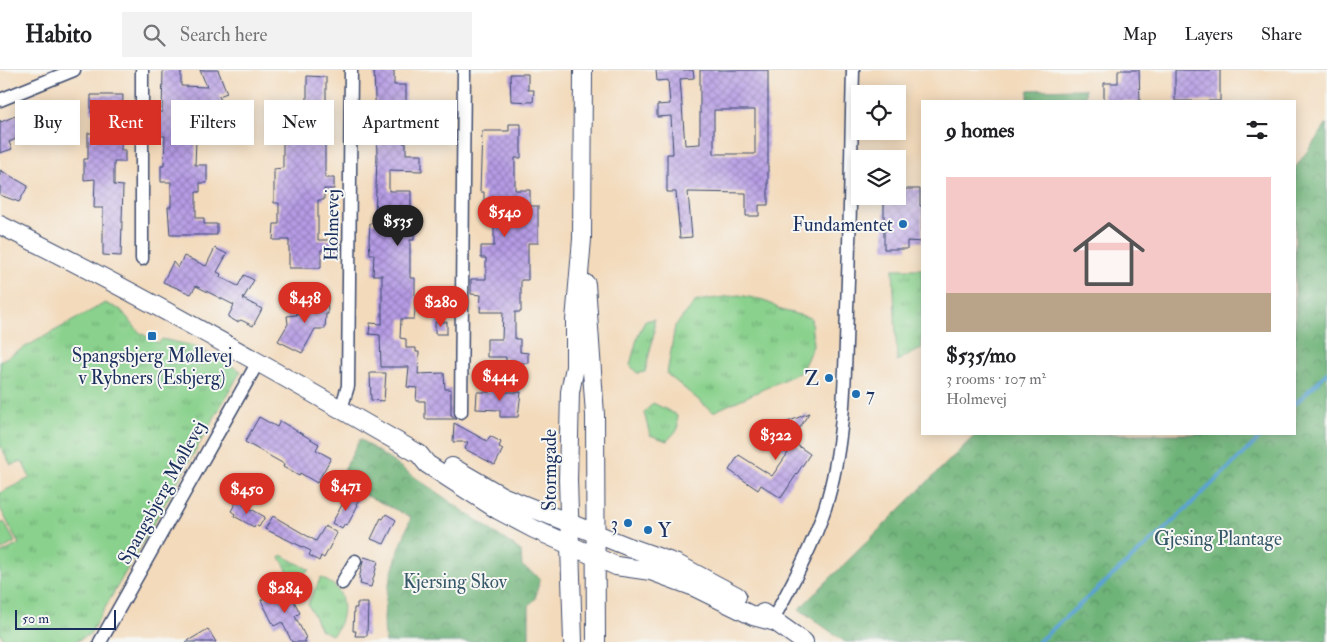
<!DOCTYPE html>
<meta charset="utf-8">
<style>
:root{--surface:#fff;--page:#f2f2f2;--text:#202124;--muted:#757577;--line:#e0e0e0;--accent:#d93025}
body{margin:0;font-family:"IM FELL Double Pica",serif;background:var(--page);color:var(--text);height:100vh;display:flex;flex-direction:column;font-size:19px;white-space:nowrap}
*{box-sizing:border-box;margin:0}
p{font-size:16px;color:var(--muted)}
.icon{flex:none;width:28px;height:28px;fill:none;stroke:currentColor;stroke-width:2;stroke-linecap:round;stroke-linejoin:round}
.map{position:relative;flex:1;overflow:hidden}
.panel{position:absolute;left:921px;top:30px;width:375px;height:335px;display:flex;flex-direction:column;background:var(--surface);border-radius:0px;box-shadow:0 2px 12px #0003}
.panel>*{flex:none}
.guide{position:absolute;left:15px;top:30px;width:475px;height:45px;display:flex;gap:10px}
.controls{position:absolute;left:851px;top:15px;display:grid;gap:10px}
.controls a{display:grid;place-items:center;width:55px;height:55px;border-radius:0px;background:var(--surface);box-shadow:0 2px 12px #0003;font-size:25px}
.scale{position:absolute;left:15px;bottom:12px;width:101px;box-sizing:border-box;padding-left:5px;border:2px solid #1b2f5e;border-top:0;font-size:14px;line-height:18px;white-space:nowrap;color:#1b2f5e;-webkit-text-stroke:4px #f6f6f2;paint-order:stroke}
.price{position:absolute;translate:-50% -42px;padding:0 11px;border-radius:18px;background:var(--accent);color:#fff;font-size:16px;line-height:32px;filter:drop-shadow(0 1px 2px #0008)}
.price::after{content:'';position:absolute;left:50%;top:30px;width:15px;height:11px;margin-left:-8px;background:inherit;clip-path:polygon(0 0,100% 0,50% 100%)}
.price.current{background:#222;color:#fff}
ul{padding:0;list-style:none}
li{display:grid;align-content:center;gap:10px;height:265px;padding:0 25px}
li+li{border-top:1px solid var(--line)}
li span{display:grid;place-items:center;height:155px;border-radius:0px;color:#555}
li>.icon{margin-inline-start:auto}
span .icon{width:90px;height:90px;fill:#fffc;stroke-width:1}
li b{font-size:21px}
h2{display:flex;justify-content:space-between;align-items:center;height:60px;padding:0 25px;font-size:21px}
.pill{padding:0 18px;border-radius:0px;background:var(--surface);box-shadow:0 2px 12px #0003;font-size:18px;line-height:45px}
.pill.current{background:var(--accent);color:#fff}
header{display:flex;align-items:center;gap:30px;box-sizing:border-box;height:70px;padding:0 25px;background:var(--surface);border-bottom:1px solid var(--line)}
header strong{font-size:24px}
nav{display:flex;gap:28px;margin-inline-start:auto;font-size:18px}
.search{width:350px;height:45px;background:var(--page);display:flex;align-items:center;gap:12px;box-sizing:border-box;padding:0 18px;border-radius:0px;color:var(--muted);font-size:19px}
.map>svg:first-child{display:block}
</style>
<header>
<strong>Habito</strong>
<div class="search"><svg class="icon" aria-label="search" viewBox="0 0 24 24"><circle cx="10" cy="10" r="6"/><path d="M15 15l6 6"/></svg>Search here</div>
<nav><a>Map</a><a>Layers</a><a>Share</a></nav>
</header>
<div class="map">
<svg width="1327" height="572" viewBox="0 0 1327 572">
<defs>
<pattern id="grass-tufts" width="24" height="20" patternUnits="userSpaceOnUse" patternTransform="scale(1.25)"><rect width="24" height="20" fill="#89d18c"/><path d="M3 7l-1-3M5 7V3M7 7l1-3M15 17l-1-3M17 17v-4M19 17l1-3" fill="none" stroke="#6faa76"/></pattern>
<pattern id="forest-crowns" width="20" height="18" patternUnits="userSpaceOnUse" patternTransform="scale(1.25)"><rect width="20" height="18" fill="#6eb378"/><path d="M2 6a3 3 0 1 1 6 0M12 15a3 3 0 1 1 6 0" fill="none" stroke="#5a9266"/></pattern>
<pattern id="building-cross-hatch" width="8" height="8" patternUnits="userSpaceOnUse" patternTransform="scale(1.25)"><rect width="8" height="8" fill="#b69be4"/><path d="M0 0l8 8M0 8l8-8" fill="none" stroke="#937fbc"/></pattern>
</defs>
<rect width="100%" height="100%" fill="#f6f6f2"/>
<filter id="ink" filterUnits="userSpaceOnUse"><feTurbulence type="fractalNoise" baseFrequency=".02" numOctaves="2"/><feDisplacementMap in="SourceGraphic" scale="10" xChannelSelector="R" yChannelSelector="G"/><feConvolveMatrix kernelMatrix="1 2 1 2 8 2 1 2 1" color-interpolation-filters="sRGB"/></filter>
<filter id="wash" filterUnits="userSpaceOnUse"><feTurbulence type="fractalNoise" baseFrequency=".0096" numOctaves="4" result="noise"/><feDisplacementMap in="SourceGraphic" scale="20" xChannelSelector="R" yChannelSelector="G"/><feGaussianBlur stdDeviation="1.12" result="paint"/><feColorMatrix in="noise" values="0 0 0 0 0 0 0 0 0 0 0 0 0 0 0 0 0 1.4 0 .05"/><feComposite in="paint" operator="in"/></filter>
<g filter="url(#wash)">
<rect width="100%" height="100%" fill="#f3dabb"/>
<path fill="url(#grass-tufts)" stroke="#528075" d="M893,199h29v79l-25,13z
M739,225l25,5 17,10 30,8 2,28 -12,26 -88,40 -46,-38 8,-48 21,-25z
M105,233l16,7 18,22 19,11 4,-4 32,7 47,25 -151,263 -15,8h-70l-5,-9v-79l19,-10 -19,-36v-15l30,-15 -8,-17 -11,4 -11,-20v-84z
M654,249v15l-9,38 -8,1 -7,-8 8,-30 7,-14z
M653,333l24,12 1,14 -11,12 -17,-6 -6,-22z
M282,485l28,15 -18,9 -12,-22z
M321,507c5,4 13,7 16,12 10,12 6,37 -5,46l-11,-5 -13,-26z"/>
<path fill="url(#forest-crowns)" stroke="#44716b" d="M1085,19l1,12h-58v-11z
M1327,54v518h-482l-46,-33 177,-175h319v-266z
M360,369l161,112 1,15 18,12 -5,21 -6,6v37h-143c-8,-43 11,-85 25,-125l-73,-35z"/>
<path fill="#89d18c" stroke="#528075" d="M4,452l11,20 -15,9v-27z"/>
<g fill="none" stroke-linecap="round" stroke-linejoin="round">
<path stroke="#5ba3d2" stroke-width="4" d="M1295,334l32,-31
M1038,572l130,-116 96,-92"/>
</g>
<g id="blocks">
<path fill="url(#building-cross-hatch)" fill-rule="evenodd" d="M163,0h18v16l26,1 -7,-17h18l9,23 -8,3 6,13 -16,8 8,7v8l-4,2h-11v5h-6l-1,26h12v18h-7v9h-4v26h8v6h13v11h-47l-2,-28h3v-25h-10v-16h3l1,-30h-4v-13h-3v-11h4z
M374,0h20v15h12v21h4v11l-5,-1 -2,5v22h3v11h16v17l-33,-1v21h22v32h3v17h-4v38h5v33l-1,8h-13l-1,19 6,1v9h10v4h3l-1,22 26,-1 1,16h6v26l6,4h-32v-18h-9l1,-13 -10,-1 2,-20h-28l-1,-32 -11,-1 1,-11 12,1v-49h-9l1,-21h-4l-1,-14 1,-17h5l2,-69z
M656,0h37l1,8 -14,1 5,66 15,-1v-74h68v135h-9v11h-13v-23l-58,-1 4,45 -12,1 -4,-46h-9v-38h6l-2,-38 -14,1v-12l13,-1 -2,-24 -11,1zM714,40h41v44h-41z
M1118,0h21l1,31h-36v-18h14z
M1175,0h45v31h-45z
M510,4h18v16h6l-1,12 -22,-1z
M307,6l19,1v42h3v20h-4v39h9v11h-10v11h-6v40h23v10h-20v18h-32v-28h-16l1,-16h5v-21h-5v-34l9,-1v-40h7l1,-10 3,1 1,-16 12,1z
M91,25h32l-2,55h4v12h-11v23l9,1 -2,70 -18,-1v-47h-9l1,-29 -11,1v-21h4v-26h13v-20h-10z
M20,44l8,20 -19,8 3,7 -12,4v-33l1,2z
M509,54h12v34h-6v32h15v16h8v37h-10v37h-7v32h-6v27h5v13l8,1v10h-22v-6h-19v-18h15l1,-27h-23l1,-17 -10,-1v-15h15v-21h-5v-12h13v-38h-10v-16h-4l2,-61h27z
M0,100l28,16 -9,16 -19,-7z
M898,119h22v17h2v36l-15,-1v8h-23v-53h14z
M215,178l12,6 -10,18 4,2 -1,3 18,9 6,-11 10,5 -11,19 19,10 -9,17 -12,-6 -4,2 -9,-5 6,-12 -38,-19 -5,8 -28,-12 10,-20 5,6 6,-12 22,10z
M308,227h19l1,17h-2l-1,15h-10l-13,24 -24,-12 10,-17 -1,-8 10,-1 -1,-6h8v-4h4z
M435,252h12v12h-12z
M370,303h16l-2,28 -13,-1z
M490,317h12v5h19l-3,25h-18v-7l-24,-1 1,-17h13z
M809,343l-18,28 19,13 -29,44 -20,-13 -3,5 -29,-20 10,-15 33,21 16,-23 -19,-11 9,-16z
M259,347l18,10 3,-6 39,23 -3,6 15,8 -14,25 -17,-10 -1,3 -16,-9 1,-3 -39,-22z
M454,353l33,18 3,-5 11,6 -2,5 4,2 -8,16 -30,-16 3,-7h-15z
M348,424l11,6 -3,4 2,1 -11,21 -2,-2 -3,5 -10,-6z
M237,431l28,16 -6,10 -4,-2 -1,2 -20,-11 1,-2 -4,-3z
M386,444l10,6 -12,24 -13,-5 10,-21 2,1z
M273,446l43,25 9,-15 12,7 -13,25 -3,-2 -2,5 -10,-6 2,-4 -46,-22z
M364,487l14,4 -7,26 -11,-3 1,-4 -2,-1z
M287,517l13,26 -5,3 11,22 -2,1 2,3h-14l-10,-20 -8,4 -13,-26z
M357,533h11l-1,33h-12l1,-5h-3l1,-23h3z
M208,559l8,13h-30z"/>
</g>
</g>
<g filter="url(#ink)">
<use href="#blocks" fill-opacity="0" stroke="#3b496c" stroke-width="1"/>
<g fill="none" stroke-linecap="round" stroke-linejoin="round">
<g stroke="#3b496c" stroke-width="15">
<path id="street" d="M142,0v189
M0,30l74,-30
M341,339l7,-23 3,-316
M461,342l3,-342
M342,513l13,-22
M772,551c20,-37 40,-73 53,-113 20,-63 20,-134 22,-199 3,-80 4,-159 6,-239
M100,572l158,-280"/>
</g>
<g stroke="#3b496c" stroke-width="20">
<path id="secondary" d="M0,155c143,70 281,150 419,229l8,10 71,46 36,19 82,37 35,5 41,15 61,30 19,5
M586,214l9,131 1,227
M452,397l50,29 127,51 48,17 60,32
M763,543l41,29
M573,572l-5,-162 2,-88 5,-25v-46l7,-82 1,-169"/>
</g>
<use href="#street" stroke="#fff" stroke-width="12"/>
<use href="#secondary" stroke="#fff" stroke-width="18"/>
</g>
</g>
<g fill="#1f6fb2" stroke="#f6f6f2" stroke-width="2">
<circle cx="903" cy="154" r="5"/>
<rect x="147" y="261" width="10" height="10" rx="2.5"/>
<circle cx="829" cy="308" r="5"/>
<circle cx="856" cy="324" r="5"/>
<circle cx="628" cy="453" r="5"/>
<circle cx="648" cy="460" r="5"/>
</g>
<g text-anchor="middle" stroke-width="4" stroke-linejoin="round" paint-order="stroke">
<g font-size="19" fill="#1b2f5e" stroke="#f6f6f2" text-anchor="end">
<text x="893" y="161">Fundamentet</text>
<text x="152" y="292" text-anchor="middle">Spangsbjerg Møllevej<tspan x="152" dy="22">v Rybners (Esbjerg)</tspan></text>
<text x="819" y="315">Z</text>
<text x="866" y="331" text-anchor="start">7</text>
<text x="618" y="460">3</text>
<text x="658" y="467" text-anchor="start">Y</text>
</g>
<g font-size="19" fill="#1b2f5e" stroke="#f6f6f2">
<text transform="translate(331 155) rotate(-89)" y="7">Holmevej</text>
<text transform="translate(549 400) rotate(-90)" y="7">Stormgade</text>
<text transform="translate(161 422) rotate(-61)" y="7">Spangsbjerg Møllevej</text>
</g>
<g font-size="19" fill="#36586a" stroke="#f6f6f2">
<text x="1218" y="475">Gjesing Plantage</text>
<text x="455" y="518">Kjersing Skov</text>
</g>
</g>
</svg>
<div class="controls">
<a><svg class="icon" aria-label="locate" viewBox="0 0 24 24"><circle cx="12" cy="12" r="6"/><path d="M12 2v4M12 18v4M2 12h4M18 12h4"/></svg></a>
<a><svg class="icon" aria-label="layers" viewBox="0 0 24 24"><path d="M12 4l9 5-9 5-9-5zM3 14l9 5 9-5"/></svg></a>
</div>
<div class="scale">50 m</div>
<b class="price" style="left:505px;top:168px">$540</b>
<b class="price current" style="left:398px;top:177px">$535</b>
<b class="price" style="left:305px;top:254px">$438</b>
<b class="price" style="left:441px;top:258px">$280</b>
<b class="price" style="left:500px;top:332px">$444</b>
<b class="price" style="left:776px;top:391px">$322</b>
<b class="price" style="left:346px;top:442px">$471</b>
<b class="price" style="left:247px;top:445px">$450</b>
<b class="price" style="left:285px;top:544px">$284</b>
<div class="guide">
<a class="pill">Buy</a>
<a class="pill current">Rent</a>
<a class="pill">Filters</a>
<a class="pill">New</a>
<a class="pill">Apartment</a>
</div>
<section class="panel">
<h2>9 homes<svg class="icon" aria-label="filters" viewBox="0 0 24 24"><path d="M4 7h16M4 17h16"/><circle cx="9" cy="7" r="2"/><circle cx="15" cy="17" r="2"/></svg></h2>
<ul>
<li><span style="background:linear-gradient(#f6c9c9 75%,#b9a48a 0)"><svg class="icon" aria-label="home" viewBox="0 0 24 24"><path d="M3 11l9-7 9 7M6 9v11h12V9"/></svg></span><div><b>$535/mo</b><p>3 rooms · 107 m²</p><p>Holmevej</p></div></li>
</ul>
</section>
</div>
